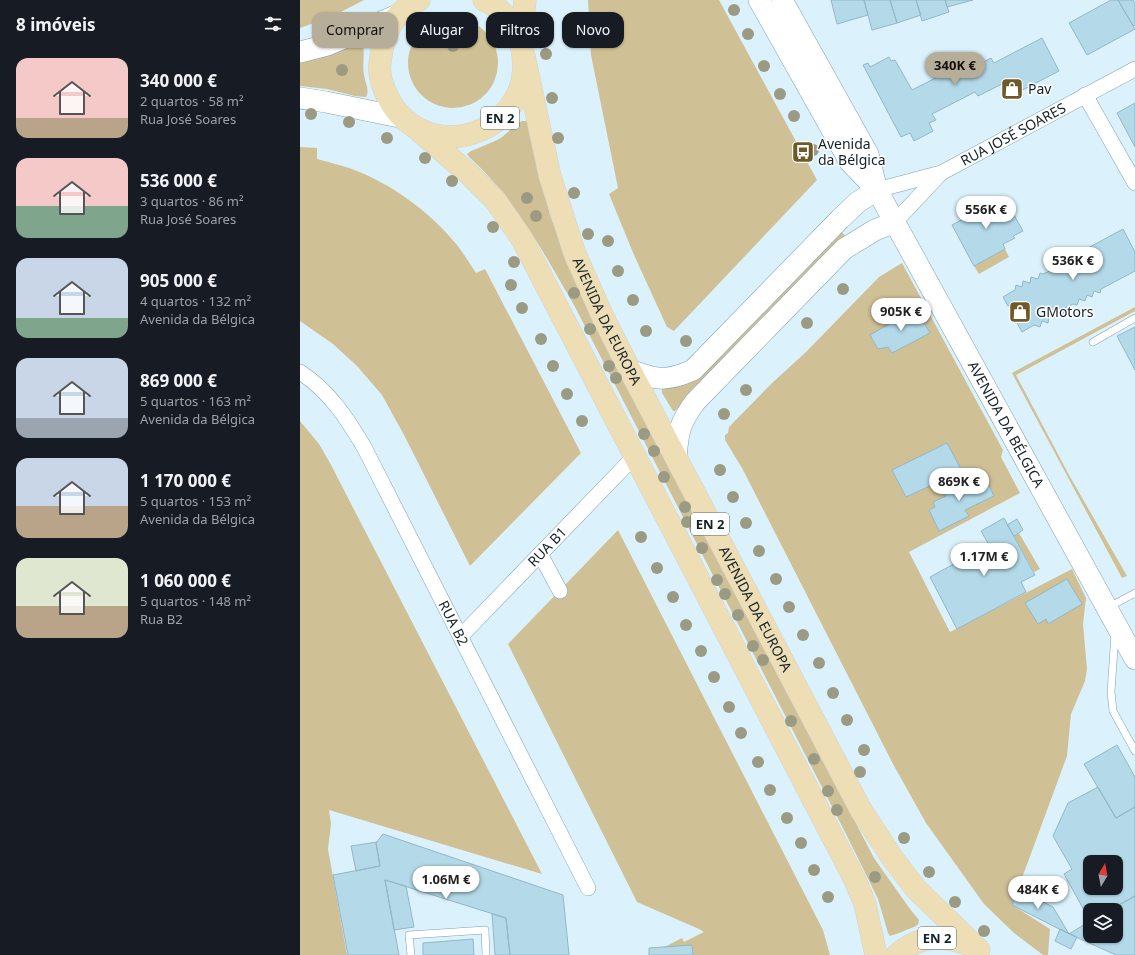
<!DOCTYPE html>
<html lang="pt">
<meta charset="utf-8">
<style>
:root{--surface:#171b24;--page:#20242c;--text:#f1f3f6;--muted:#9ea1a6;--accent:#b6ae99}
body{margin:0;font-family:"Noto Sans",sans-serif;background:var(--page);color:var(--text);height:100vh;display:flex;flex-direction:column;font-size:15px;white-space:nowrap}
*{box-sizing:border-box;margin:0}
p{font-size:13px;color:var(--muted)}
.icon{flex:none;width:22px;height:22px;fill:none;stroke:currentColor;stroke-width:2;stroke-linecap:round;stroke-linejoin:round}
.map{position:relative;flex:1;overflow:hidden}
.drawer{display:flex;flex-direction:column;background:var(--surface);width:300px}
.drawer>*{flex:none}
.guide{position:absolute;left:12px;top:12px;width:380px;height:36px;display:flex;gap:8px}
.needle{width:26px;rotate:10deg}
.buttons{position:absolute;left:783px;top:855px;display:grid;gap:8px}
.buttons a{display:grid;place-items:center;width:40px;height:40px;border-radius:8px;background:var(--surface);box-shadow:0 1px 3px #0004;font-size:20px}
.price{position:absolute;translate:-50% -34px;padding:0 9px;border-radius:14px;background:#fff;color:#222;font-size:13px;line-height:26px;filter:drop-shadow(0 1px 2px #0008)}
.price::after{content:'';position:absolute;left:50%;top:24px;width:12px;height:9px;margin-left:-6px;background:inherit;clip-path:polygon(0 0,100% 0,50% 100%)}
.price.current{background:var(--accent);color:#111}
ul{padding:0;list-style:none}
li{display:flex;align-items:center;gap:12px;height:100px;padding:0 16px}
li span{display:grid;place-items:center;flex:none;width:112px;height:80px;border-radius:12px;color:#555}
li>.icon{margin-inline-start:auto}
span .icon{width:48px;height:48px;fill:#fffc;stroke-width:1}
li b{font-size:17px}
h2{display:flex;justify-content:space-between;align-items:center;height:48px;padding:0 16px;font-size:17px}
.chip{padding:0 14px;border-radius:12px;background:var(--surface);box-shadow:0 1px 3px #0004;font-size:14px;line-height:36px}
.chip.current{background:var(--accent);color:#111}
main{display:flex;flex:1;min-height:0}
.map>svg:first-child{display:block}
</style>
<main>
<section class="drawer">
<h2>8 imóveis<svg class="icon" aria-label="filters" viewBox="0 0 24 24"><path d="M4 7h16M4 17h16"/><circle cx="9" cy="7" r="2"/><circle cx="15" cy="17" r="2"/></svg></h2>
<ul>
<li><span style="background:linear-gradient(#f6c9c9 75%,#b9a48a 0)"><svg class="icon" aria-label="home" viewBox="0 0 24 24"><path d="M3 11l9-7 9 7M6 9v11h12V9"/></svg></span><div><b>340 000 €</b><p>2 quartos · 58 m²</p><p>Rua José Soares</p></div></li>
<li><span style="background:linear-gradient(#f6c9c9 60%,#7fa58c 0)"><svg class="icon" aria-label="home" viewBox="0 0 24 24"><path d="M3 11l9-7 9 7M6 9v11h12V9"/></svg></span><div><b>536 000 €</b><p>3 quartos · 86 m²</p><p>Rua José Soares</p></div></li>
<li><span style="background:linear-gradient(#c9d6e8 75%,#7fa58c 0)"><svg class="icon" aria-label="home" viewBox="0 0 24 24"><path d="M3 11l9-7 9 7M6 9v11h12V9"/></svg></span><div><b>905 000 €</b><p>4 quartos · 132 m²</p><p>Avenida da Bélgica</p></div></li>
<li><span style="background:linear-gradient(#c9d6e8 75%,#9aa5b1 0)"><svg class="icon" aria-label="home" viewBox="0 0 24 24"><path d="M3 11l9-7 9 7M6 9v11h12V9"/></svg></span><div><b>869 000 €</b><p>5 quartos · 163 m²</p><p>Avenida da Bélgica</p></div></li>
<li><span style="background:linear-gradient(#c9d6e8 60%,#b9a48a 0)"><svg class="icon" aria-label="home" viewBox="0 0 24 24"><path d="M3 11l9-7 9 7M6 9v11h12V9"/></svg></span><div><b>1 170 000 €</b><p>5 quartos · 153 m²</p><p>Avenida da Bélgica</p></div></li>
<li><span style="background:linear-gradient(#dfe7d0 60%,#b9a48a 0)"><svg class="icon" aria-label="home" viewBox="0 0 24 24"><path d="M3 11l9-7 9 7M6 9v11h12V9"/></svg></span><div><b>1 060 000 €</b><p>5 quartos · 148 m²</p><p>Rua B2</p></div></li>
</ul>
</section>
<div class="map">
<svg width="835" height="955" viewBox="0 0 835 955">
<rect width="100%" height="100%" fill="#dbf2fc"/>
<path fill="#d0c096" d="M0,0h64l-31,16 -33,12z
M288,0h131l98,180 -143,151 -7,-4 -33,-72 -25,-61 9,-6 -27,-133z
M108 63a45 45 0 1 1 90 0a45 45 0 1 1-90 0Z
M58,42l5,3c2,10 -1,20 1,30 1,7 6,16 2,22l-11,-1 -28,-7 -27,-3v-24l30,-9z
M222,121h5l23,94 23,61 301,582 36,51 9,11c-1,4 0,4 -3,6 -4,2 -22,9 -26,10l-2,-3 -10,-34 -34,-69 -270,-525c-31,-53 -59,-107 -105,-148l-2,-3 4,-3c9,-4 18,-7 26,-11 10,-5 16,-15 25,-19z
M0,147l17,1v11c15,4 31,8 45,14 35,15 71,42 95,72 7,9 13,19 19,28l9,-4 96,184 -111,113 -66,-131 -22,-40 -25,-29 -24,-22 -33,-23z
M541,231l5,6 -14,9 -157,165h-2l-11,-18v-4l29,-7 8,-5z
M705,249l4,8 -30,17 -5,-8z
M602,263l101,187 -2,7 19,36 -111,59 41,80 122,-63 14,29 -3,26 4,45 -2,12 -14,33 -4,42 -55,149 38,24 -2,26h-5l-29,-22 -30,-29 -58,-81 -33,-59 -151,-296 -17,-28v-5l3,-2 1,-6 42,-43 35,-32 73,-75z
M835,307v4l-119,64 53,100 58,101 -5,2 -110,-205z
M0,421l19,23 11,19 212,411 -213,-64 2,14 -3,25 19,106h-47z
M318,530l205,400 7,25h-181l33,-17 2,4 20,-10 -5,-3 -62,-27 -129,-258z
M719,533l21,36 -6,3 -20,-36z"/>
<path fill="#b4dae9" stroke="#92b7c6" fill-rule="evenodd" d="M531,0h33l4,15 -31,9z
M564,0h26l7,23 -25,7z
M590,0h26l5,15 -24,8z
M616,0h29l4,12 -27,9z
M645,0h28l-26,7z
M811,0h7l17,29 -48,26 -18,-32z
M818,0h15l2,3v22l-2,1z
M742,38l17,33 -48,25 -7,-13 -26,13 -3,-4 -43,22 4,6 -7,3 4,8 -19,10 -4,-8 -9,4 -38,-72 5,-2 2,4 19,-10 2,4 4,-1 17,30 49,-25 2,4 11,-6 2,3 15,-8 3,5z
M835,103v44l-18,-34z
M684,199l4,8 8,-5 2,3 8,-4 17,30 -10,5 2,2 -12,6 2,5 -31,17 -22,-41 13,-7 -4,-7z
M823,229l12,23v19l-34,18 -1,4 -6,-2 -2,6 -5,-2 -2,6 -6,-2 -2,6 -4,-1 -9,5 -1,5 -7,-2 -1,6 -6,-2 -1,7 -6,-2 -2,6 -6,-2 -12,7 -5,-9 4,-2 -9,-17 -4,2 -5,-9 12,-7 1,-5 6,2 1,-6 7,2 1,-6 7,2 2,-6 3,1 9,-4 2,-6 6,1 2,-5 5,2 3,-7 5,2 14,-7 -1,-2z
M616,309l14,24 -38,20 -4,-6 -10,2 -8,-14z
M835,327v43l-18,-34z
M647,443l15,28 -56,26 -14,-27z
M685,477l9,19 -29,14 4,6 -30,15 -10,-21 6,-3 -2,-5 13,-6 -4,-7 18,-8 3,7z
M704,518l31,57 -14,7 5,10 -69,37 -27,-52 59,-32 -8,-14z
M717,519l6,11 -9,6 -7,-11z
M767,579l15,25 -34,20 -2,-5 -8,5 -13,-21z
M817,745l18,32v30l-19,11 -32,-54z
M798,787l18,31 19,-11v89l-25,14h-20v11l-26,-47 8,-5 -19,-33 15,-33zM790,862h26v26h-26z
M83,834l180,61 6,60h-59l-4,-37 -121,-38 14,75h-51l-15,-80 47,-9 -4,-23z
M77,842l-1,1 4,23 -24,5 -5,-25z
M85,880l21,6 8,41 -20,3z
M718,889l35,18 16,27 -57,-29z
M835,896v59h-19l-47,-21 21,-13v15h26v-26h-6z
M192,914l14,4 4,37h-15z
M760,929l17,8 -6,12 -16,-8z
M173,939l1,16h-51v-12z
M392,945l1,10h-44v-7z"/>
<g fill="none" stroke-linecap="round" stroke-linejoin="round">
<g stroke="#7da2b0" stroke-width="8">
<path id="lane" d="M793,342l42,-24
M809,607l26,-14
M815,634l-4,58 2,19 22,40
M111,955l-2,-20 76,-5 1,25"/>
</g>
<g stroke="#7da2b0" stroke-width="16">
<g id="street">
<path d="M785,95l50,88"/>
<path id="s1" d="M577,190l64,-17 194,-104"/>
<path d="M595,222l45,-48"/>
<path id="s2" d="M0,372c30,20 46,45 64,75l224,441"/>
<path d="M240,554l20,37"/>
<path id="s3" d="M161,636l173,-179"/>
</g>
</g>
<g stroke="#7da2b0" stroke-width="22">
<g id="secondary">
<path d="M459,0l91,162 26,27"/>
<path id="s4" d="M482,0l86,154 9,36 258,469"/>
<path d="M0,52l27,-7 71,-30"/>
<path d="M0,98l26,4 78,16"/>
<path d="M330,370c26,10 36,12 63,0l147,-151 18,-17 19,-12"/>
<path d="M376,458c2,-26 3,-34 19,-56l149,-153 31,-19 20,-8"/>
</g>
</g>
<g stroke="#d0d3d4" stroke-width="23">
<g id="primary">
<path d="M119,0c-27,14 -36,34 -39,63 -2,14 4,28 11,40 44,69 151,23 130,-58 -5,-19 -19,-37 -37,-45"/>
<path d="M218,35l5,-14 2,-21"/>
<path id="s5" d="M224,56l26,120 25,78 28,63 27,53 231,440 32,49 23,30 63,61"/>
<path d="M115,127l55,48 25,25 27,39 333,641 10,24 11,51"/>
<path d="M597,955c22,-21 51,-20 77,-8"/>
</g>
</g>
<use href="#lane" stroke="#fff" stroke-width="7"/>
<use href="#street" stroke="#fff" stroke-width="15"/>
<use href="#secondary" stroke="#fff" stroke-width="21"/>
<use href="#primary" stroke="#eedeb5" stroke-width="22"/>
</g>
<g fill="#9b9b84">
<circle cx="434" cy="10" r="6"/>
<circle cx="244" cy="18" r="6"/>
<circle cx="448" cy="34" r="6"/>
<circle cx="153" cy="46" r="6"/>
<circle cx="246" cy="54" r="6"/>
<circle cx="464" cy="66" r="6"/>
<circle cx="42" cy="70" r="6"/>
<circle cx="480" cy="94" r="6"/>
<circle cx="252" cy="98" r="6"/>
<circle cx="11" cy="114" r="6"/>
<circle cx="494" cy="116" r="6"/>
<circle cx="49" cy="122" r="6"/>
<circle cx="87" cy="138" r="6"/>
<circle cx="258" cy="138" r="6"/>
<circle cx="513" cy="150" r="6"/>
<circle cx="125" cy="158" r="6"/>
<circle cx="152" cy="181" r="6"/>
<circle cx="274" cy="193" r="6"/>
<circle cx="227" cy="198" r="6"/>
<circle cx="236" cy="216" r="6"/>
<circle cx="193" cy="227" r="6"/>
<circle cx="288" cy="234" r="6"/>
<circle cx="308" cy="241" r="6"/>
<circle cx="214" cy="262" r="6"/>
<circle cx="318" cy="271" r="6"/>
<circle cx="211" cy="285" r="6"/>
<circle cx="543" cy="289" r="6"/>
<circle cx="274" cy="293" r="6"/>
<circle cx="333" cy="300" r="6"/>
<circle cx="222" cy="308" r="6"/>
<circle cx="507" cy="323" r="6"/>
<circle cx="290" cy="329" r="6"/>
<circle cx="346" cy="331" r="6"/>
<circle cx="241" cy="339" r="6"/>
<circle cx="386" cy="341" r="6"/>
<circle cx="253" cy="366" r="6"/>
<circle cx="309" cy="366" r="6"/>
<circle cx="316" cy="378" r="6"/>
<circle cx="446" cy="390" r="6"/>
<circle cx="267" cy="394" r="6"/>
<circle cx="424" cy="414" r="6"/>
<circle cx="282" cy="421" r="6"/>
<circle cx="344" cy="434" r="6"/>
<circle cx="354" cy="451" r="6"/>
<circle cx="420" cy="470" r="6"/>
<circle cx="364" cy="477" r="6"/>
<circle cx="433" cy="497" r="6"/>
<circle cx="385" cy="507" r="6"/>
<circle cx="387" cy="522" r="6"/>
<circle cx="446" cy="523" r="6"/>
<circle cx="341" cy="537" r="6"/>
<circle cx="402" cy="548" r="6"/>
<circle cx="459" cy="551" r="6"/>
<circle cx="357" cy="568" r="6"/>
<circle cx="476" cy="579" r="6"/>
<circle cx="417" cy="580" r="6"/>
<circle cx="425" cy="594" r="6"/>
<circle cx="373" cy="597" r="6"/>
<circle cx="489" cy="607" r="6"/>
<circle cx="438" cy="615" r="6"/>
<circle cx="386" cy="625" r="6"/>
<circle cx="503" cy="635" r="6"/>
<circle cx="453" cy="646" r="6"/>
<circle cx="401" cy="651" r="6"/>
<circle cx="463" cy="660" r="6"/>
<circle cx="519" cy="663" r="6"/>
<circle cx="414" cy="677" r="6"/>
<circle cx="533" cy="693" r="6"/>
<circle cx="429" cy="707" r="6"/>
<circle cx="547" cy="720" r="6"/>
<circle cx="491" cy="721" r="6"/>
<circle cx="441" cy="733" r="6"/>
<circle cx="564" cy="750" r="6"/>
<circle cx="514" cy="759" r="6"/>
<circle cx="458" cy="762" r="6"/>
<circle cx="560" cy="772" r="6"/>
<circle cx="470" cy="790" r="6"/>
<circle cx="528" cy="791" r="6"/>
<circle cx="537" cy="810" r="6"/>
<circle cx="487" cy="818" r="6"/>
<circle cx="604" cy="838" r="6"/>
<circle cx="501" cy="843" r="6"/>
<circle cx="514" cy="870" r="6"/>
<circle cx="629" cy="872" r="6"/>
<circle cx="575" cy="877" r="6"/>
<circle cx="528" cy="897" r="6"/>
<circle cx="655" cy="902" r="6"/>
<circle cx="684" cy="931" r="6"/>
</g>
<defs>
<g id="shop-square" transform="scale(1.15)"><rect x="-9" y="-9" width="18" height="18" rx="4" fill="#6d5a28" stroke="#fff"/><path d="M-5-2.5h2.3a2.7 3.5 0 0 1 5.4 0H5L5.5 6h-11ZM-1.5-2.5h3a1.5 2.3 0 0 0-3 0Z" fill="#fff"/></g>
<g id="bus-square" transform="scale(1.15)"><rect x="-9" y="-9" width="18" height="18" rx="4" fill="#6d5a28" stroke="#fff"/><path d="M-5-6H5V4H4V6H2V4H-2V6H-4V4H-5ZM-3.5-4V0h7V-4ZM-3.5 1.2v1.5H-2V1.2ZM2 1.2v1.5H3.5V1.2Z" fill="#fff"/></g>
</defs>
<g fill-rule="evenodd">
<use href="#shop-square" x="712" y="89"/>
<use href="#bus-square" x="503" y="152"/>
<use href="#shop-square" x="720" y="312"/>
</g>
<g text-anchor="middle" stroke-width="3" stroke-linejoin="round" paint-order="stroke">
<g fill="#fff" stroke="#5a6468" stroke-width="1">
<rect x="181" y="107" width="38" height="22" rx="3"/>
<rect x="391" y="513" width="38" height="22" rx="3"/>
<rect x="618" y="927" width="38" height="22" rx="3"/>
</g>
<g font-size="13" font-weight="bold" fill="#132127">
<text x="200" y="123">EN 2</text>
<text x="410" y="529">EN 2</text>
<text x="637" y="943">EN 2</text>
</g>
<g font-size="14" fill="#132127" stroke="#fff" text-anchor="start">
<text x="728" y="94">Pav</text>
<text x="518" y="149">Avenida<tspan x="518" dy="16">da Bélgica</tspan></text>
<text x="736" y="317">GMotors</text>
</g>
<g font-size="14" fill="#132127" stroke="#fff">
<text dy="5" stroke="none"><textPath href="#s1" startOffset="148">RUA JOSÉ SOARES</textPath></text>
<text dy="5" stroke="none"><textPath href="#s5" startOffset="279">AVENIDA DA EUROPA</textPath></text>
<text dy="5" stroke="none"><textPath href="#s4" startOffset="481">AVENIDA DA BÉLGICA</textPath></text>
<text dy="5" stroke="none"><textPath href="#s3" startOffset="124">RUA B1</textPath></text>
<text dy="5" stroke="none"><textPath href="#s5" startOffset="603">AVENIDA DA EUROPA</textPath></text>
<text dy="5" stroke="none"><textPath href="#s2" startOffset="297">RUA B2</textPath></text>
</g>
</g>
</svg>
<div class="buttons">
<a><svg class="needle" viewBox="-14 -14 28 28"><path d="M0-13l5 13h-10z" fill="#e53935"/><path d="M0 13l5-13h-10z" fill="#9ea1a6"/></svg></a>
<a><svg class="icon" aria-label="layers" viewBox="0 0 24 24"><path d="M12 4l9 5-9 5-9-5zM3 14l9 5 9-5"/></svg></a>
</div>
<b class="price current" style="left:655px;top:86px">340K €</b>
<b class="price" style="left:686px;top:230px">556K €</b>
<b class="price" style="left:773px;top:281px">536K €</b>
<b class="price" style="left:601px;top:332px">905K €</b>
<b class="price" style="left:659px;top:502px">869K €</b>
<b class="price" style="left:684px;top:577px">1.17M €</b>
<b class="price" style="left:146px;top:900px">1.06M €</b>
<b class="price" style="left:738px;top:910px">484K €</b>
<div class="guide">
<a class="chip current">Comprar</a>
<a class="chip">Alugar</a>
<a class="chip">Filtros</a>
<a class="chip">Novo</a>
</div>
</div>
</main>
